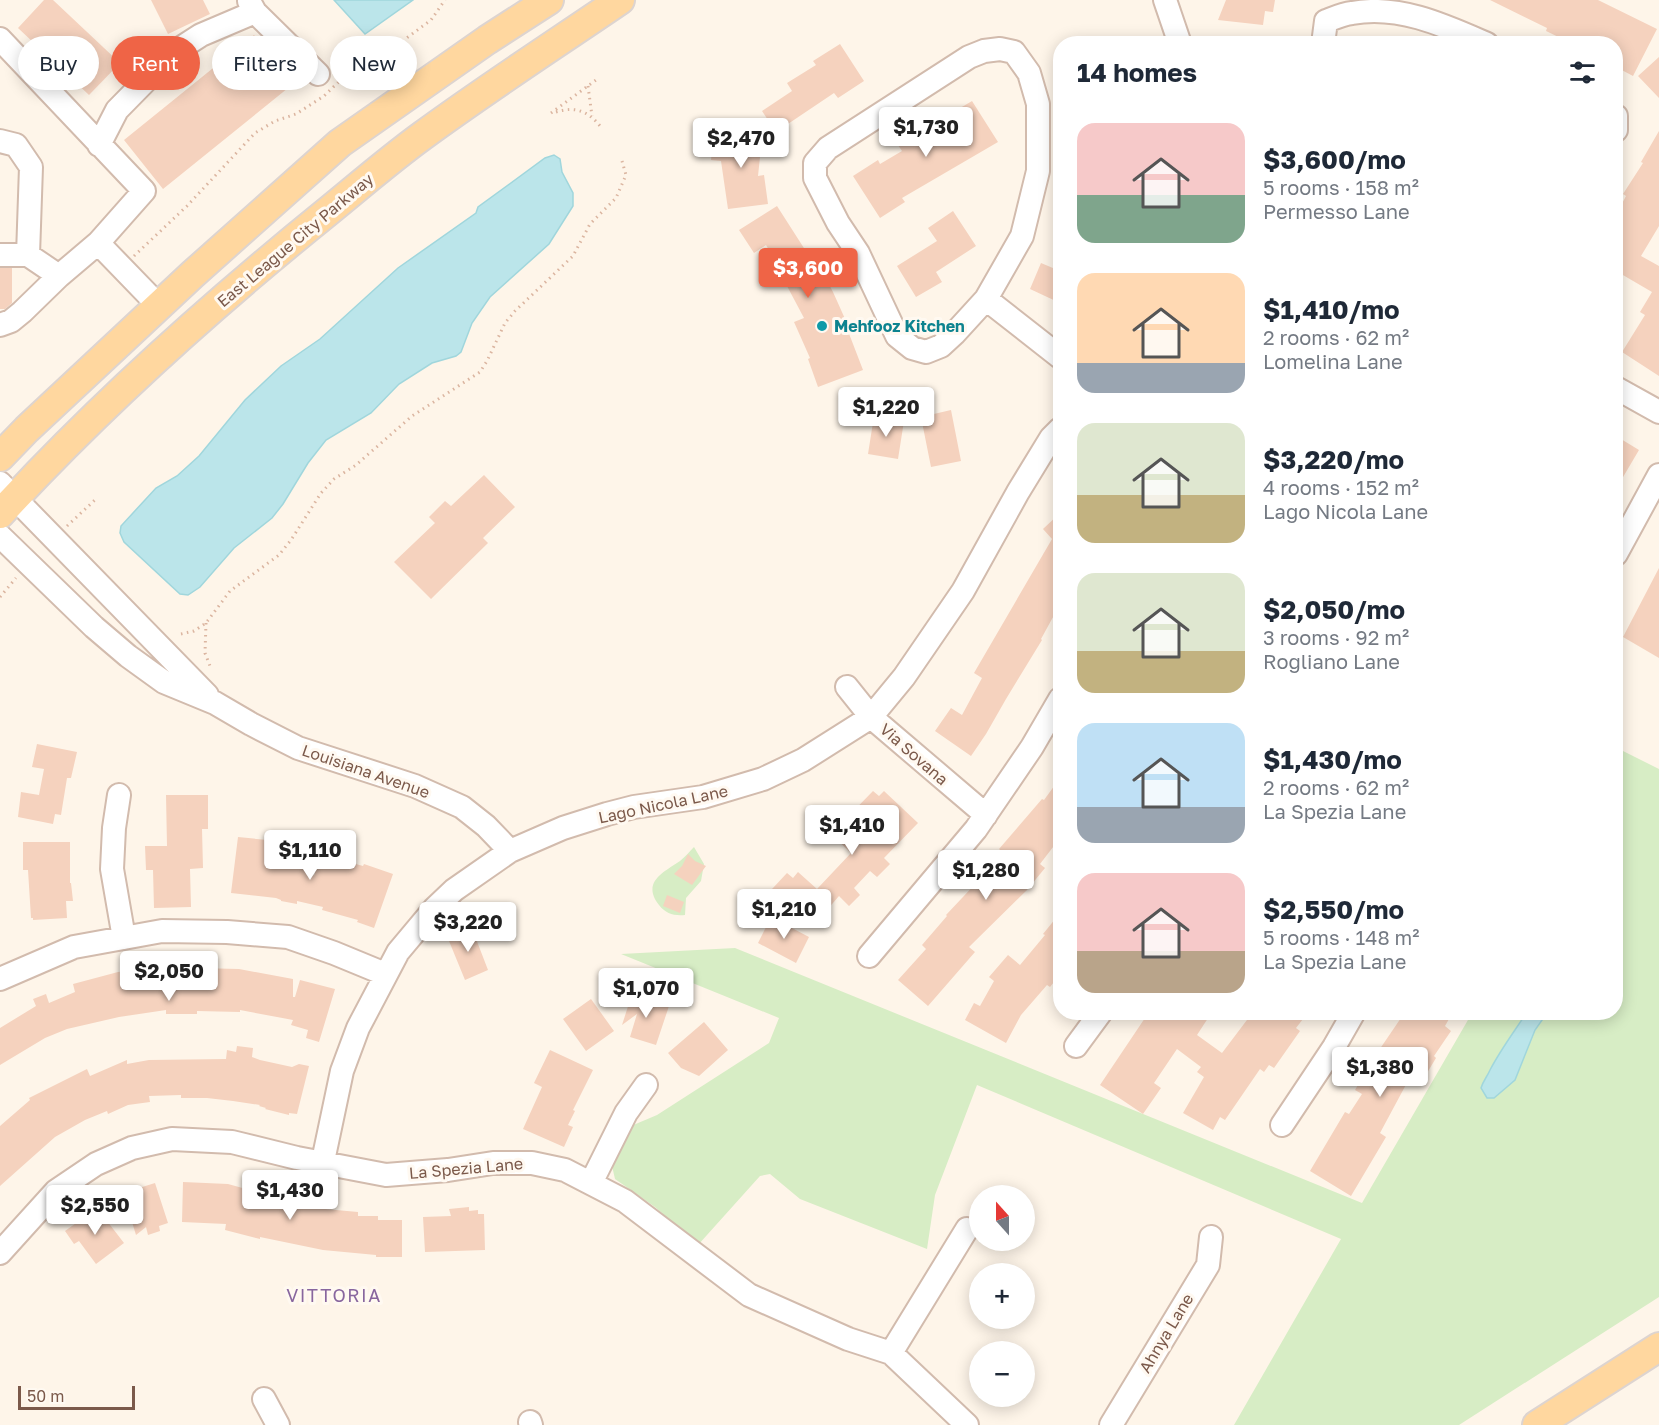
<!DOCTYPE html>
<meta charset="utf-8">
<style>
:root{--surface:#fff;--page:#f6f6f7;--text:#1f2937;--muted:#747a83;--accent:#ef6446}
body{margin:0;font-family:"Golos Text",sans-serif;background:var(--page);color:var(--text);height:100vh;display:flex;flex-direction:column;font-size:22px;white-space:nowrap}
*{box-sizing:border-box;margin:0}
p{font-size:20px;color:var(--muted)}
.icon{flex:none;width:33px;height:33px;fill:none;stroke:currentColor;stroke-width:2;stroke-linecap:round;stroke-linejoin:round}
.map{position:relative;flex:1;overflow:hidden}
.drawer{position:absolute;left:1053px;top:36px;width:570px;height:984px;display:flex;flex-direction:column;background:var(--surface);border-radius:24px;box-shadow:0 3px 15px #0003}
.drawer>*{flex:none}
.hud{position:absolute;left:18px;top:36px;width:570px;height:54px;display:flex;gap:12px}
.needle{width:39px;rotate:339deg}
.tools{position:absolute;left:969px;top:1185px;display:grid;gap:12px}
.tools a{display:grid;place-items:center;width:66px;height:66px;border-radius:50%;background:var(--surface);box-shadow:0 3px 15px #0003;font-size:30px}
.scale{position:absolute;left:18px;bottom:15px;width:117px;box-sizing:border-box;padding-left:6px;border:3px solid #7b594a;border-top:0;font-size:16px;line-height:21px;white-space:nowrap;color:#7b594a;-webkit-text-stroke:4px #fff9f1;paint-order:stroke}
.price{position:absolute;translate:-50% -51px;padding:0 14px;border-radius:6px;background:#fff;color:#222;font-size:20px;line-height:39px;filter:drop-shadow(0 2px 3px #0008)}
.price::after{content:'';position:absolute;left:50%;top:36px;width:18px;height:14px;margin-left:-9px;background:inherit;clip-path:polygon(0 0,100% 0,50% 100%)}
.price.active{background:var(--accent);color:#fff}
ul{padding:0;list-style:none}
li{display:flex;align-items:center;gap:18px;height:150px;padding:0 24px}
li span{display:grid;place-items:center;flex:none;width:168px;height:120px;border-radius:18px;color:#555}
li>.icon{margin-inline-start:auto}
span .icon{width:72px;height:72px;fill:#fffc;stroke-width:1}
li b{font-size:26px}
h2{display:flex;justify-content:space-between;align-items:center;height:72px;padding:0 24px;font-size:26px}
.pill{padding:0 21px;border-radius:27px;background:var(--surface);box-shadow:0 3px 15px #0003;font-size:21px;line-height:54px}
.pill.active{background:var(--accent);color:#fff}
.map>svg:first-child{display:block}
</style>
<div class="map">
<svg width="1659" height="1425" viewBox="0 0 1659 1425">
<rect width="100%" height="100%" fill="#fef5e9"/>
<path fill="#d7edc5" d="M1623,751l36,18v528l-200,128h-225l107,-186 -364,-154 -42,110 -8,54 -127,-50 -30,-25 -10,2 -62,69 -43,-38 -40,-28 -3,-13 19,-40 26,-11 112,-72 10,-25 -158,-64 114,-6 627,255 110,-190 144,-1v-247z
M694,847l10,17 -3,17 -15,17 -1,17c-11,1 -19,-1 -26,-10 -18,-23 5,-33 21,-44 5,-4 9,-9 14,-14z"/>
<path fill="#bbe5ea" stroke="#a0d6dc" stroke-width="1.5" d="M334,0h79l-48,34z
M554,155l6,4 2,13 11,21v13l-24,38 -59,53 -18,26 -11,29 -5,4 -24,7 -33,21 -28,29 -45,27 -18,23 -25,41 -11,14 -38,30 -34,39 -12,8 -8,-1 -56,-52 -4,-9 1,-7 35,-38 21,-12 22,-20 46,-56 36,-34 39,-27 78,-71 78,-55 2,-6 67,-49z
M1527,1012l20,1 -12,17 -20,50 -21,18h-7l-6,-10c2,-7 6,-11 9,-18 11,-21 24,-38 37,-58z"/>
<path fill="#f5d2be" d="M44,0h9l67,63 -31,32 -71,-67z
M151,0h52l7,14 -42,20z
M1226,0h49l-2,12 -8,-1 -2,14 -45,-5z
M1490,0h108l59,29 -24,47 -17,-9v-23h-43l-27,-13 1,-3z
M254,35l39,49 -130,105 -39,-49z
M840,44l24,37 -26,17 -4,-5 -58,39 -14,-21 30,-20 -5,-8 29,-18 -3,-4z
M1659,57v41l-21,-22z
M972,101l26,41 -96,56 3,4 -25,16 -27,-42 25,-16 2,4 22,-13 -4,-6z
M1659,131v95l-18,30 18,10v110l-37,-24 23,-37 -5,-3 12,-20 -36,-21v-56l10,-19 -3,-2 20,-31 -2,-1z
M714,132l48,6 -4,38 6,-1 4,29 -40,5 -7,-48 -10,-1z
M777,206l41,64 3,-1 12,23 17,38 -2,1 15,39 -45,17 -10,-28 2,-1 -16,-36 10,-4 -17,-32 2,-1 -23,-40 -12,8 -15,-23z
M953,211l23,35 -40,26 6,10 -26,15 -19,-31 40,-25 -9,-13z
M1041,263l19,8v32l-30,-14z
M0,268h12v35l-7,6h-5z
M951,410l10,51 -30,6 -10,-50z
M874,416l30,5 -6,38 -30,-5z
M1616,436l23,14 -23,39z
M484,475l31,32 -32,31 5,5 -57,56 -37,-37 41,-39 -6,-6 16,-16 6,5z
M1060,513v78l-7,14 5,3 -17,31 1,1 -36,59 -20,35 -15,22 -36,-25 16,-23 11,7 20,-37 -8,-5 78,-134 -9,-10z
M1659,568v90l-36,-21z
M37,744l40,8 -6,26h-4l-6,37 -6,-1 -2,10 -35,-7 3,-25 18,3 5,-26 -12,-2z
M1060,778v60l-20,26 5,4 -18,22 -58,57 6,5 -47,54 -30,-26 28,-31 -4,-4 25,-29 -1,-1 32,-34 4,4 16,-18 -2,-2 9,-11 -6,-5 43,-50 2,1z
M873,791l6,5 5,-5 34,32 -34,35 6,6 -13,13 -7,-6 -16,17 6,7 -11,11 -10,-10 -25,29 -42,-36 15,-16 6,5 5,-6 19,17 34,-36 -20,-19z
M166,795h42v34h-6l1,39 -13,1 1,38 -37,1 -1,-38h-7l-1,-24h22z
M238,837l29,3 -1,6 19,2 -1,3 17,3 13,22 6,-22 43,12 1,-2 29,10 -19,54 -17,-6 1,-2 -36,-10 1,-3 -26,-6v3l-16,-3v-1l-5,-2 -45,-5z
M23,842h47v41h1l2,18h-7l1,17 -34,2v-2h-2l-3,-48h-5z
M688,854l7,7 11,5 -14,19 -18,-11 8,-8z
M667,895l17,7 -4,11 -17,-7z
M1060,913v75l-6,-6 -4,5 -3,-2 -26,30 -15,28 -41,-23 9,-17 6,3 14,-25 -5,-4 19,-22 12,10 25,-30 -2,-1z
M771,917l38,20 -13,26 -38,-20z
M467,927l2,6 4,-2 15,39 -23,10 -16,-39 3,-1 -3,-6z
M155,967l84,2 54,10v18h2l5,-17 35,9 -16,53 -13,-4 2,-8 -17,-5 2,-5 -53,-10v2l-43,-1v3h-31v-4l-47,7 -52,12 -22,9 -45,27v-37l36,-22 -3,-7 13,-5 3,9 26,-11 -2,-8 45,-12z
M632,994l37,12 -13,39 -26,-8 7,-23 -15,11z
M591,999l23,32 -28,20 -23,-32z
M1149,1012h63l-15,23 25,18 31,-41h41l9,7 -7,9 4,3 -26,37 -5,-3 -5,7 -4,-3 -35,51 -5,-3 -7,13 -30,-17 21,-36 -7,-5 4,-5 -24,-18 -23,34 7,5 -18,26 -43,-29z
M1405,1012h48l-8,14 6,5 -17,25 2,2 -9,15 -11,-7 -36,67 6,4 -35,59 -41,-25 35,-59 4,2 13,-20 -7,-4 16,-28z
M704,1022l24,28 -29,26 -18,-8 -13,-15z
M237,1046l16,2 -1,9 8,3 32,7 7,-3 10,2 -12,48 -8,-1v2l-24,-6 1,-1 -7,-2 1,-1 -27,-4 -26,-3h-26v-3l-32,1 1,6 -22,3 -20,9 -1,-3 -22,9 -30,17 -55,49v-60l30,-26 -1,-2 58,-29 3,7 37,-16v4l22,-4 77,-1 1,-9 9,2z
M550,1050l43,20 -20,40 2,1 -7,14 5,2 -9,20 -41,-18 19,-42 -8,-4z
M183,1182l45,2 43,12 44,9 -1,3 44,4v4h20v4h24v37h-26v-2l-53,-5 -63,-13v2l-35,-9 1,-6 -44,-2z
M155,1183l13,40 -9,3 1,5 -12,4 -2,-8 -10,8 -13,-42z
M469,1207v4l9,-1v4h6l1,36 -60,2 -2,-35 28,-1 -2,-7z
M97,1208l27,35 -28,21 -17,-23 -5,3 -9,-13z"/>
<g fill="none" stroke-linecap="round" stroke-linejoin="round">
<g stroke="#d2bbad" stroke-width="26">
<path id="minor" d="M1165,0l15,44
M249,1l6,11 63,62
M0,39l144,152 -46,52 -39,33 -37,36 -11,9 -11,4
M1323,44l3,-23c8,-3 17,-7 26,-8 47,-9 94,13 135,31
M1000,49l14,3 15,21 9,31v67l-16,65 -36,63 -32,35 -13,12 -15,6 -14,-4 -15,-12 -39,-83 -20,-30 -23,-45v-15l13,-15 141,-91 15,-6z
M1616,116v14
M0,141l16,4 15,22 -3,88 31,21
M99,145l18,-35 56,-57 28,-18 54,-23
M98,243l61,63
M0,255h28
M986,299l74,58
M1616,388l43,24
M0,483l207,212
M0,536l94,91 34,29 36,26 51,21 36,21 47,24 117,38 47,21 24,19 24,25
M1616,554l43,-79
M847,687l24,30 115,98
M119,795l-5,33 -2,41 12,69
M869,956l107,-127 56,-82 28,-48
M0,979l74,-32 88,-16 65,1 61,5 46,16 51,21
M1076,1046l25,-34
M1282,1125l52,-78 20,-35
M323,1161l19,-90 16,-43 40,-76 36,-43 20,-19 56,-39 53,-23 44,-14 27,-7 69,-10 60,-18 40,-19 68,-43 33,-40 59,-86 55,-99 33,-54 9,-9
M591,1183l35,-70 20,-28
M0,1253l56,-62 40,-27 36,-16 40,-9 60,3 65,16 89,17 62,-5 45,-7h39l33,7 60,31 124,94 99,44 43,14 76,72
M891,1353l76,-124
M264,1399l14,26
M530,1422l1,3
M1111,1425l97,-160 3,-28"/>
</g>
<g stroke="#ddd4d0" stroke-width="32">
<path id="major" d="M0,457l27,-28 166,-155 147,-131 147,-103 62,-40
M0,514c100,-109 211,-208 326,-301 32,-26 63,-53 96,-77 64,-47 132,-91 198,-136
M1537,1425l122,-78"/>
</g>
<path stroke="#dbb5a0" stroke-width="3" stroke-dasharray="1.5 4.5" stroke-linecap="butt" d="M588,86l4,30
M556,112c19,-6 32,-1 44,14
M551,113l45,-33
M134,256l53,-50 68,-73 20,-12 21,-7 28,-18 27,-26 34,-16 46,-34 14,-20
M67,526l29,-27
M0,597l16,-19
M206,623l-1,30 5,13
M181,634l13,-3 12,-8 24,-32 49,-36 12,-15 30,-47 13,-14 22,-14 56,-49 68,-44 7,-11 18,-38 10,-12 58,-55 17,-32 26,-26 10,-23 -4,-14"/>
<use href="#minor" stroke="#fff" stroke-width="22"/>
<use href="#major" stroke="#ffd79f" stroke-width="28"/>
</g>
<circle fill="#0f9aa8" stroke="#fff9f1" stroke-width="2" cx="822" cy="326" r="6"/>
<g text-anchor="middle" stroke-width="6" stroke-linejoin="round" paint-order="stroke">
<g font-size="16" fill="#7b594a" stroke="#fff9f1">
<text transform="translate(295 240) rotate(-40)" y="6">East League City Parkway</text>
<text transform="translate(914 754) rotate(41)" y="6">Via Sovana</text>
<text transform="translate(366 771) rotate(19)" y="6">Louisiana Avenue</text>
<text transform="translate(663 804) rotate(-12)" y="6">Lago Nicola Lane</text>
<text transform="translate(466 1168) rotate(-5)" y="6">La Spezia Lane</text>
<text transform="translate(1166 1333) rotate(-59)" y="6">Ahnya Lane</text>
</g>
<g font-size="16" font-weight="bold" fill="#0d838f" stroke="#fff9f1" text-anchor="start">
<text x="834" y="332">Mehfooz Kitchen</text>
</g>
<g font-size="18" letter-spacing="1.5" fill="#88669e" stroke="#fff9f1">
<text x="334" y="1302">VITTORIA</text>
</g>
</g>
</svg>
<div class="tools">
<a><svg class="needle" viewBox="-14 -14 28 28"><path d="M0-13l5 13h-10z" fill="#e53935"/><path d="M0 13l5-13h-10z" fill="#747a83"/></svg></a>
<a>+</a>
<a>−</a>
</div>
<div class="scale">50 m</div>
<b class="price" style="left:926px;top:158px">$1,730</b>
<b class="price" style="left:741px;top:169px">$2,470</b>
<b class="price active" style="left:808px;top:299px">$3,600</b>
<b class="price" style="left:886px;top:438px">$1,220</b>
<b class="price" style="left:852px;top:856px">$1,410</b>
<b class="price" style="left:310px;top:881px">$1,110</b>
<b class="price" style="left:986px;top:901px">$1,280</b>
<b class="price" style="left:784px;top:940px">$1,210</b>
<b class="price" style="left:468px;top:953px">$3,220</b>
<b class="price" style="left:169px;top:1002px">$2,050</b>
<b class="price" style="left:646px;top:1019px">$1,070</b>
<b class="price" style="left:1380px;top:1098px">$1,380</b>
<b class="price" style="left:290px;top:1221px">$1,430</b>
<b class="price" style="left:95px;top:1236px">$2,550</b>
<div class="hud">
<a class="pill">Buy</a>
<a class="pill active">Rent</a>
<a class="pill">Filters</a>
<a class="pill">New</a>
</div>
<section class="drawer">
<h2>14 homes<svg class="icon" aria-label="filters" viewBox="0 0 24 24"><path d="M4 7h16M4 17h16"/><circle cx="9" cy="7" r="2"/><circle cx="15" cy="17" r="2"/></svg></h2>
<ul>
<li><span style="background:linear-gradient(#f6c9c9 60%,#7fa58c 0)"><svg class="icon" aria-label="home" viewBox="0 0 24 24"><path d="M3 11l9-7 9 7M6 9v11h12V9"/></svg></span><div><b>$3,600/mo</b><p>5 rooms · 158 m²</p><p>Permesso Lane</p></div></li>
<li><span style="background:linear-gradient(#ffd9b3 75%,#9aa5b1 0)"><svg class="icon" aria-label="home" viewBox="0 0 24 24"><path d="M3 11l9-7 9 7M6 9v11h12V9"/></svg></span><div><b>$1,410/mo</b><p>2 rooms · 62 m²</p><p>Lomelina Lane</p></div></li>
<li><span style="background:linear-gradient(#dfe7d0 60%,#c2b280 0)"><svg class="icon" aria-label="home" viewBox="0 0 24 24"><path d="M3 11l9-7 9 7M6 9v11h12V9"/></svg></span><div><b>$3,220/mo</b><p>4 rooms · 152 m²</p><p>Lago Nicola Lane</p></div></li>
<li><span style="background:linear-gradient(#dfe7d0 65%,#c2b280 0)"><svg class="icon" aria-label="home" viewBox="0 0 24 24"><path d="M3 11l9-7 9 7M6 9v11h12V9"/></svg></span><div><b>$2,050/mo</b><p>3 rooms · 92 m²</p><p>Rogliano Lane</p></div></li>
<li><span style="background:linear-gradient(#bfe0f5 70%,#9aa5b1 0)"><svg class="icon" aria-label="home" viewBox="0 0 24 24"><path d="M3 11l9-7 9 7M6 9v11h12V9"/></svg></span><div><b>$1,430/mo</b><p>2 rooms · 62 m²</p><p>La Spezia Lane</p></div></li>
<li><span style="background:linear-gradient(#f6c9c9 65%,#b9a48a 0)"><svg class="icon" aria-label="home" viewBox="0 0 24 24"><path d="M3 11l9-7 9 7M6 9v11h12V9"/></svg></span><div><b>$2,550/mo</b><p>5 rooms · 148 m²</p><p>La Spezia Lane</p></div></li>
</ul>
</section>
</div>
